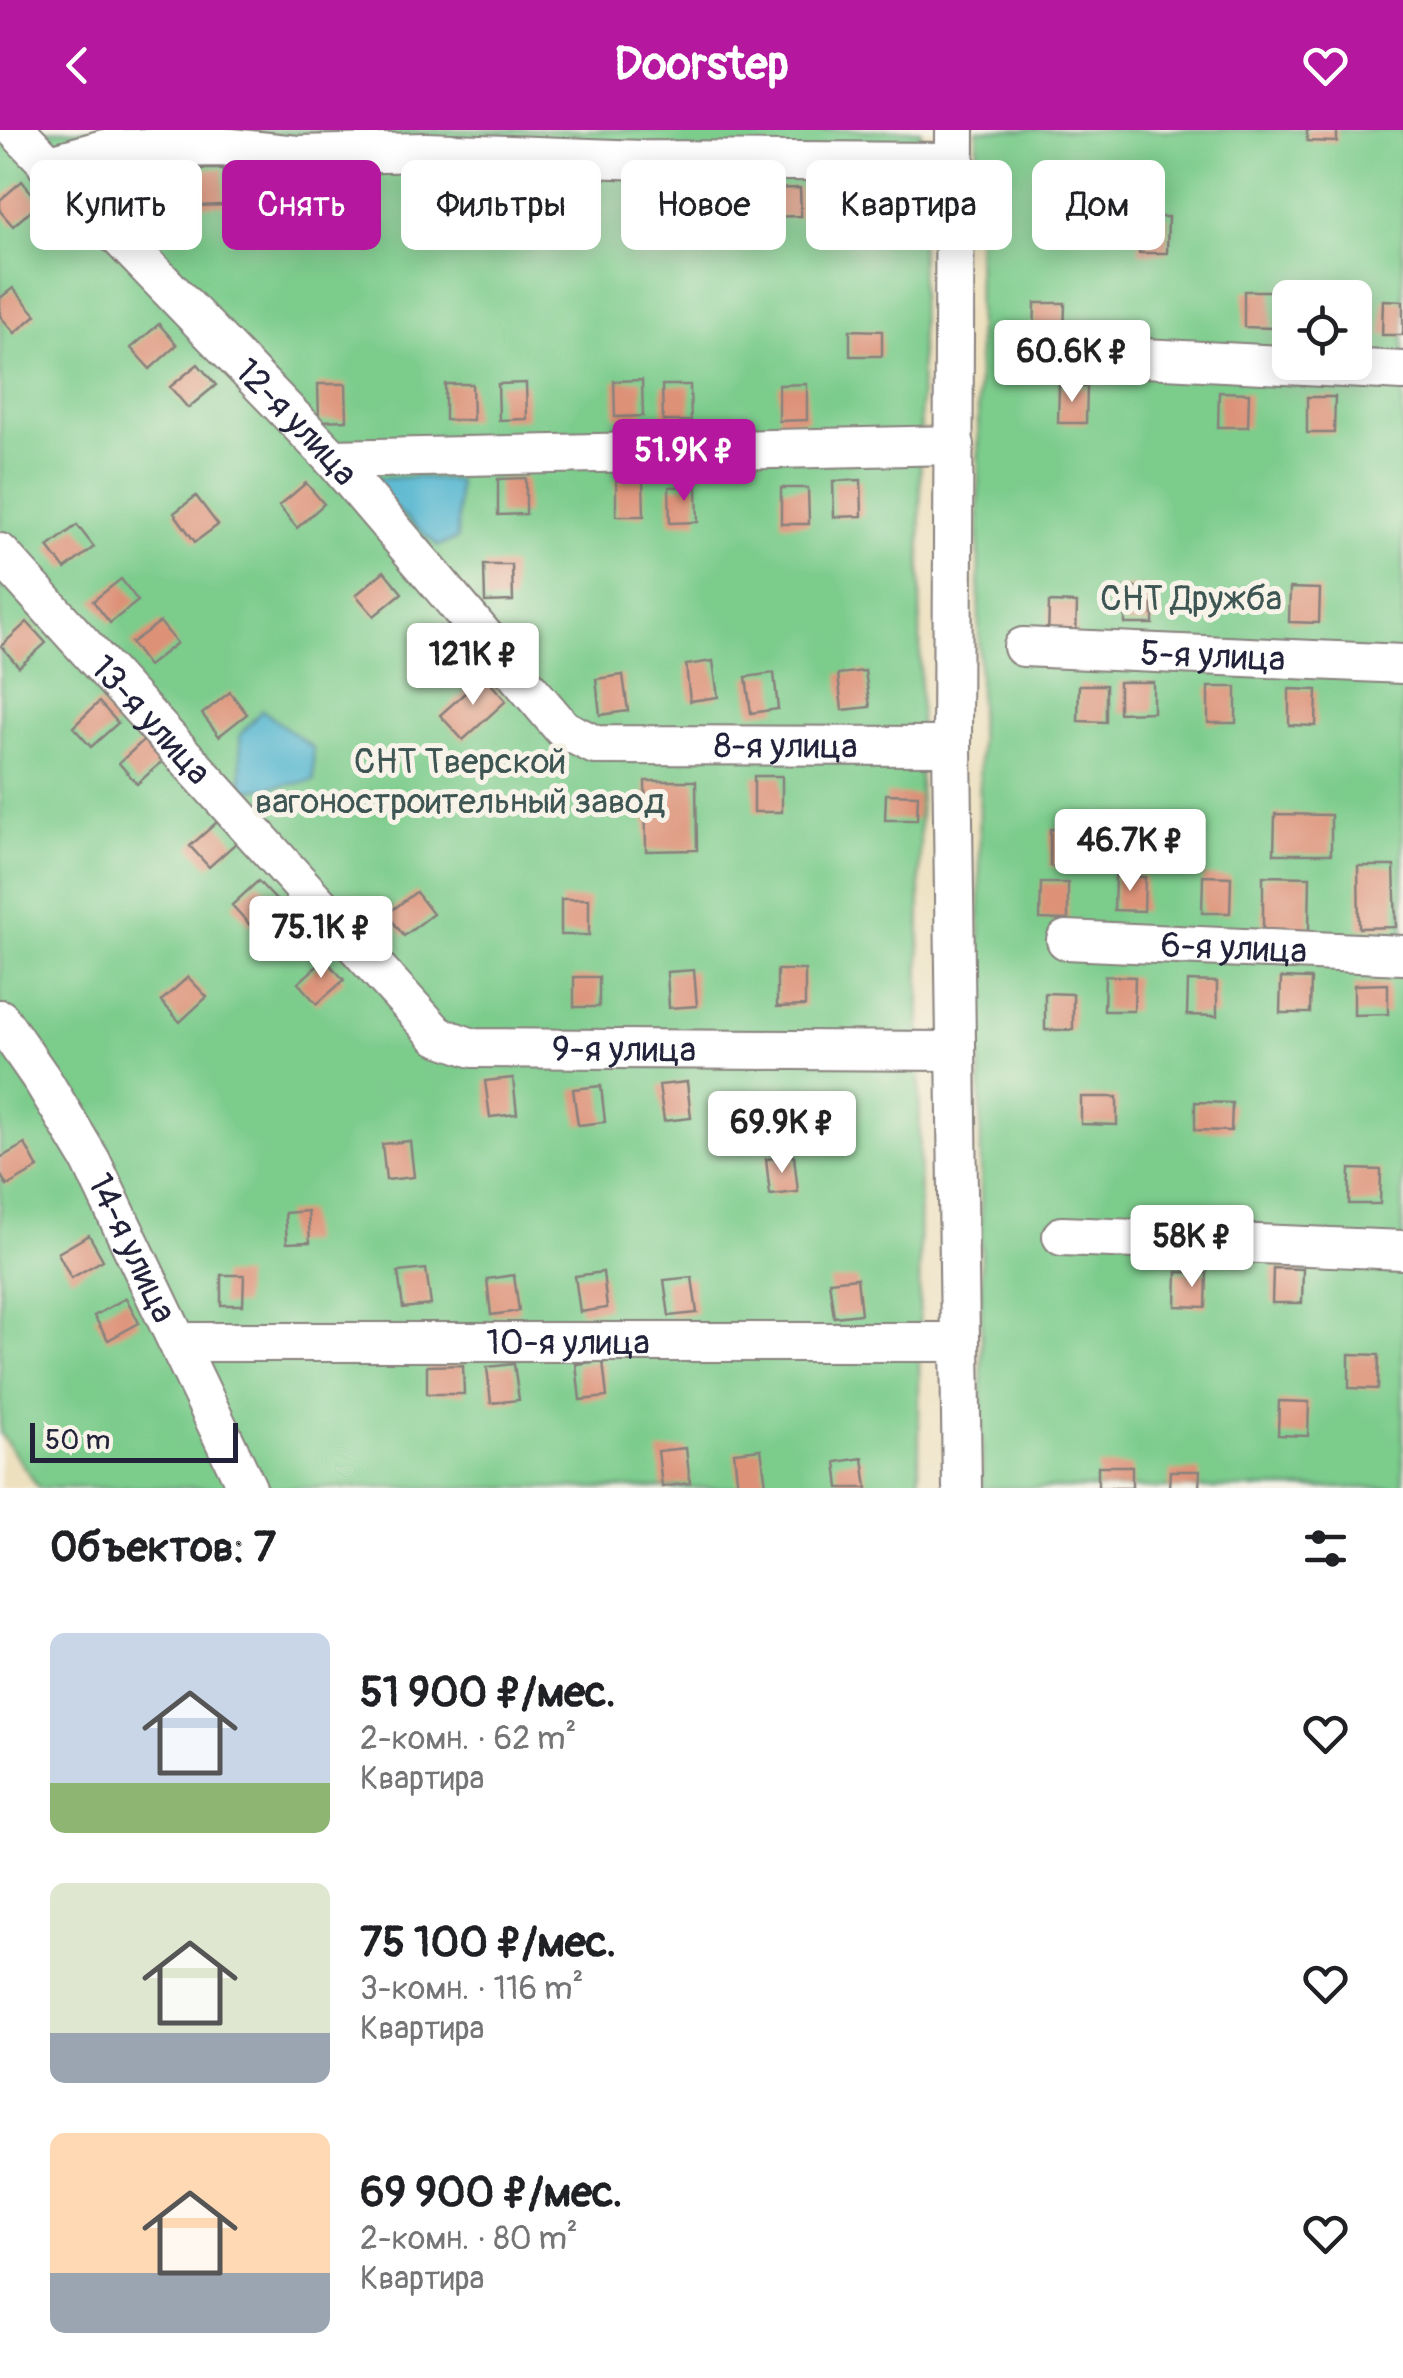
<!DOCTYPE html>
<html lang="ru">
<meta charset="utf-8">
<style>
:root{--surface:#fff;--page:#f6f6f6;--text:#202124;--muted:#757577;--accent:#b5179e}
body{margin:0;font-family:Pangolin,sans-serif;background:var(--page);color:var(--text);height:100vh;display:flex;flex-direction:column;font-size:38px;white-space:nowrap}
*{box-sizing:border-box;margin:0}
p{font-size:32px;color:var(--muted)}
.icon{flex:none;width:55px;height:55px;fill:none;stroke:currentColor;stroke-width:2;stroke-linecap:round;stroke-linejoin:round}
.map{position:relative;height:1358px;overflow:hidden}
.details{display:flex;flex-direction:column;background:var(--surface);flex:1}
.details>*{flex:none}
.top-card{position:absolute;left:30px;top:30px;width:1345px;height:90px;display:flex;gap:20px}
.buttons{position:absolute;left:1272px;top:150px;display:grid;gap:20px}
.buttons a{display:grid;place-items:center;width:100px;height:100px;border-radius:15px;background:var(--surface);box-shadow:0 5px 25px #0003;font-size:50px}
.scale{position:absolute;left:30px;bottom:25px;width:208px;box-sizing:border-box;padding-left:10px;border:5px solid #22223b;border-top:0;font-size:28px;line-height:35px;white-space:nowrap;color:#22223b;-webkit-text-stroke:8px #f7f3e8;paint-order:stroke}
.price{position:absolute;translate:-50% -85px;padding:0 22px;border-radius:10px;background:#fff;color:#222;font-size:32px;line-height:65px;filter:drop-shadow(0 2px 5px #0008)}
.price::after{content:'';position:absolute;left:50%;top:60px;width:30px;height:22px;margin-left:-15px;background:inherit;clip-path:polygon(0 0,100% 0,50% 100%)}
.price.current{background:var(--accent);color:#fff}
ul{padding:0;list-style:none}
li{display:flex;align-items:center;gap:30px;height:250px;padding:0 50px}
li span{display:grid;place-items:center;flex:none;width:280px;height:200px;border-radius:15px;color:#555}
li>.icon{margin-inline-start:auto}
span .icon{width:120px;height:120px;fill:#fffc;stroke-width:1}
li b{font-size:42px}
h2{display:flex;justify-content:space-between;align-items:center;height:120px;padding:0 50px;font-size:42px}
.pill{padding:0 35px;border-radius:15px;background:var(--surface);box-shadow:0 5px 25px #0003;font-size:35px;line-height:90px}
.pill.current{background:var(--accent);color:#fff}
header{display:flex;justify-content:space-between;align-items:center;height:130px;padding:0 50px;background:var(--accent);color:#fff;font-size:45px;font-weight:800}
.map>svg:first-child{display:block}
</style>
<header><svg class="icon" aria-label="back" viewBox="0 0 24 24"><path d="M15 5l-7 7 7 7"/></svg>Doorstep<svg class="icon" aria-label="heart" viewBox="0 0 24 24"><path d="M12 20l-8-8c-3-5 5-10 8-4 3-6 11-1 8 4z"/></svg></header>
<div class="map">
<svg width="1403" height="1358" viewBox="0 0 1403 1358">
<rect width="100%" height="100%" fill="#f7f3e8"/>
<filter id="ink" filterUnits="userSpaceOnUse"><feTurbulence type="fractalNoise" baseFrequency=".01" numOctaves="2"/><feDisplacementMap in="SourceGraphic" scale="20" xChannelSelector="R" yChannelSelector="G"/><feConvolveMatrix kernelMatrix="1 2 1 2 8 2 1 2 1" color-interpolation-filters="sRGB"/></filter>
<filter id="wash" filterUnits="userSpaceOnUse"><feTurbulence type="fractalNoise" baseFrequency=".0048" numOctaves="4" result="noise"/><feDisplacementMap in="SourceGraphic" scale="40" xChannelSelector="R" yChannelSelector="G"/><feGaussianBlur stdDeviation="2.25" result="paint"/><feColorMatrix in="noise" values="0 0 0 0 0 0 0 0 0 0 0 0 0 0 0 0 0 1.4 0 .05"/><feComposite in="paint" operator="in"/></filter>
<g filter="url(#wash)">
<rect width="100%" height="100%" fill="#ede0bf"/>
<path fill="#7ccc8c" stroke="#4f7764" stroke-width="2.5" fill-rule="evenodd" d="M0,0h921l-2,1358h-880l-39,-55z
M977,0h426v1358h-421zM1290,168h65v64h-65z"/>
<path fill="#52b6d0" stroke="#3a6c86" stroke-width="2.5" d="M416,347l42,4 -1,58 -19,7 -65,-57 4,-10z
M262,580l51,38 1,33 -72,10 -2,-56z"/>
<g id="blocks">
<path fill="#dd9278" d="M1307,0h30v12l-30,-1z
M1049,36h28l-1,36h-28z
M196,39h27l1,36 -28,1z
M22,51l18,22 -27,23 -13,-15v-11z
M343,53h28v36h-27z
M461,54l1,37h-28l-1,-36z
M878,55l1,37h-28l-1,-36z
M513,56h29v36h-28z
M800,58l1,28 -36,1 -1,-28z
M704,64l1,36 -28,1 -1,-36z
M254,66l36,4 -3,28 -36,-4z
M1140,87h28l-1,36h-28z
M13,158l23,27 -21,18 -15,-17v-18z
M1244,161h28v37l-28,-1z
M1383,170l20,1v34h-21z
M1035,173h30l-1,35 -30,-1z
M159,194l18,21 -27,24 -19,-21z
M850,200l32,1v25h-32z
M198,234l18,21 -28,23 -18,-21z
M642,250l1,36 -28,1 -1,-36z
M526,253l1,36 -28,1 -1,-36z
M318,254h28l1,36 -28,1z
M445,254h27l1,36h-28z
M807,254v36l-28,1v-36z
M662,255h28l1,36h-28z
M1059,256l28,1 -1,36h-28z
M1219,262l30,1 -1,34h-30z
M1307,267h28l-1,36h-27z
M526,348v36l-28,1v-36z
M643,349l1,37h-28v-36z
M861,350l1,36 -28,1 -1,-36z
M306,353l18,21 -27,24 -18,-22z
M697,356l1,36 -28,1 -1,-36z
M781,358h27l1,36h-28z
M196,366l22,29 -23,17 -21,-29z
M77,395l17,22 -29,22 -17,-22z
M484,435h28l1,36 -28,1z
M384,441l18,22 -28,23 -18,-21z
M121,449l17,22 -28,22 -17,-22z
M1125,457l28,1v36h-28z
M1290,458l30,1 -1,34 -30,-1z
M1049,472l28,1 -1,36 -28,-1z
M27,492l19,21 -27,24 -18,-21z
M160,492l17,21 -29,23 -17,-23z
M713,531l5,36 -28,4 -4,-36z
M865,541l5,36 -28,3 -4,-36z
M774,543l4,36 -27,4 -5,-36z
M623,545l5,36 -28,4 -4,-36z
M484,546l22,25 -43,39 -23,-25z
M1119,552h34v30l-34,1z
M1079,555h27v37l-28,-1z
M1208,557h28v36h-28z
M1289,559l28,1 -1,36 -27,-1z
M230,562l17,22 -28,22 -17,-22z
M99,572l19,21 -27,24 -18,-20z
M145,609l19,21 -27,24 -18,-21z
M754,646h28v36h-28z
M645,651h51l1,69 -51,1z
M886,664l32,1 -1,25h-32z
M1275,684l56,1v39h-57z
M217,692l19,21 -27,24 -19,-21z
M1050,699l28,1v36h-28z
M1358,736h36l2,61 -37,1z
M1115,746l30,1 -1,34 -30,-1z
M1203,746l28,1 -1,36h-28z
M1263,746l47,1 -1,54h-46z
M258,751l19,20 -27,24 -18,-20z
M1041,753h27v37l-28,-1z
M416,762l17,22 -29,22 -17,-22z
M561,769h28v36h-28z
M325,829l19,21 -27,24 -19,-21z
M694,840l3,36 -28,2 -2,-36z
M777,840h28v36l-28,1z
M1105,846l30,1 -1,34h-30z
M188,847l19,20 -27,25 -19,-21z
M574,847h25v30h-25z
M1281,848l30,1 -1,34h-30z
M1188,851l29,1v34l-30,-1z
M1388,854v30l-34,1v-30z
M1045,863l28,1v36h-28z
M513,948l4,36 -27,3 -5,-36z
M687,952l4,36 -27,3 -5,-36z
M601,956l4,36 -27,3 -5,-36z
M1081,967h36v28l-36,-1z
M1195,972l37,1 -1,28 -36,-1z
M410,1011l4,36 -28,3 -4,-36z
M25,1014l13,24 -31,18 -7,-12v-16z
M794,1026l4,36 -28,3 -4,-36z
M1350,1039l31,1 -1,34h-31z
M308,1081l2,31 -23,1 -2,-30z
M89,1105l14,25 -32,18 -13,-25z
M1273,1138l30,1 -1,34h-30z
M426,1139l5,36 -28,3 -5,-36z
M603,1142l4,36 -27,4 -5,-36z
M1177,1142l30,1 -1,34 -30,-1z
M221,1145h23l-1,30h-22z
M514,1145l5,36 -28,4 -4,-36z
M692,1147l5,36 -28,3 -5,-36z
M857,1148l4,36 -27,3 -5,-36z
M126,1168l13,25 -31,17 -14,-24z
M1349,1224l30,1 -1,34 -29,-1z
M603,1231l4,36 -27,3 -4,-36z
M514,1234l5,36 -28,3 -4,-36z
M463,1235l1,29h-37v-28z
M1279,1271l30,1 -1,34 -30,-1z
M686,1318l4,35 -28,4 -4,-36z
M761,1319l5,36 -28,3 -4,-36z
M863,1328l4,30h-28l-3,-26z
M1098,1336h34v22h-34z
M1170,1341h30l-1,17h-30z"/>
</g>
</g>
<g filter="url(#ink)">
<use href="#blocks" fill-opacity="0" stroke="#88817d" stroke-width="2.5"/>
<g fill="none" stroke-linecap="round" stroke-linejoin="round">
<g stroke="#88817d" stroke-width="42">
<g id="minor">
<path id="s1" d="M16,0l317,329 230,270 32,16 357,1"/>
<path d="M955,0l-3,616 10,742"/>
<path d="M47,35l57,-16 118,-2 75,8 129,-3 217,8 311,2"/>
<path d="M1045,223l358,18"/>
<path d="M333,329l622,-14"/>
<path id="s2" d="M0,423l438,483 35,12 481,3"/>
<path id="s3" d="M1023,517l380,17"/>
<path id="s4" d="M1066,810l337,15"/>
<path id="s5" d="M0,889l43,62 48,80 156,327"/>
<path d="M1062,1106l341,14"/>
<path id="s6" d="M178,1212h780"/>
</g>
</g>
<use href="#minor" stroke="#fff" stroke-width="38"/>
</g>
</g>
<g text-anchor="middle" stroke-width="10" stroke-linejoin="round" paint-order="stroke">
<g font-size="35" fill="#22223b" stroke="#f7f3e8">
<text dy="12" stroke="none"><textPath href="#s1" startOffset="405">12-я улица</textPath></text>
<text dy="12" stroke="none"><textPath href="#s3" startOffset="190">5-я улица</textPath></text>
<text dy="12" stroke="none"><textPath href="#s2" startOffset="225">13-я улица</textPath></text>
<text dy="12" stroke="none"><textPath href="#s1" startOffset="1038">8-я улица</textPath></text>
<text dy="12" stroke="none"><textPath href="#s4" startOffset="168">6-я улица</textPath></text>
<text dy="12" stroke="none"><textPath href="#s2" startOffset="840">9-я улица</textPath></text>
<text dy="12" stroke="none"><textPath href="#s5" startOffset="265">14-я улица</textPath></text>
<text dy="12" stroke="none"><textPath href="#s6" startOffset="390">10-я улица</textPath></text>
</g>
<g font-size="35" fill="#3d5553" stroke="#f7f3e8">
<text x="1191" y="480">СНТ Дружба</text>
<text x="460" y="643">СНТ Тверской<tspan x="460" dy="40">вагоностроительный завод</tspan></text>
</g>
</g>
</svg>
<div class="buttons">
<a><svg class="icon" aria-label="locate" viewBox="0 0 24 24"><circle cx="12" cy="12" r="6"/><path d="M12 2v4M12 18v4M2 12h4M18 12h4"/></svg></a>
</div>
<div class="scale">50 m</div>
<b class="price" style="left:1072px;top:275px">60.6K ₽</b>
<b class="price current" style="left:684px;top:374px">51.9K ₽</b>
<b class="price" style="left:473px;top:578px">121K ₽</b>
<b class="price" style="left:1130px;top:764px">46.7K ₽</b>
<b class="price" style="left:321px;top:851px">75.1K ₽</b>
<b class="price" style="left:782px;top:1046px">69.9K ₽</b>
<b class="price" style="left:1192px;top:1160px">58K ₽</b>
<div class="top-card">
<a class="pill">Купить</a>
<a class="pill current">Снять</a>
<a class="pill">Фильтры</a>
<a class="pill">Новое</a>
<a class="pill">Квартира</a>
<a class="pill">Дом</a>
</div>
</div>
<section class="details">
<h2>Объектов: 7<svg class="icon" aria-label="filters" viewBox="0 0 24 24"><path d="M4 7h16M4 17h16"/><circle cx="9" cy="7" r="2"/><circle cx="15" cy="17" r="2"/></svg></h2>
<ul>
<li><span style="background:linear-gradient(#c9d6e8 75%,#8fb573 0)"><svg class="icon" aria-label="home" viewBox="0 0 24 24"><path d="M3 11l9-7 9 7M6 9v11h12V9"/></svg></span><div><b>51 900 ₽/мес.</b><p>2-комн. · 62 m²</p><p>Квартира</p></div><svg class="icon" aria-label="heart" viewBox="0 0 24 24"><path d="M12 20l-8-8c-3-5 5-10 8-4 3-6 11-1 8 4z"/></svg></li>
<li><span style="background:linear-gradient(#dfe7d0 75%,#9aa5b1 0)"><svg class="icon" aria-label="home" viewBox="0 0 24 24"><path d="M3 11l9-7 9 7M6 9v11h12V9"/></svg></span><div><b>75 100 ₽/мес.</b><p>3-комн. · 116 m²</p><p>Квартира</p></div><svg class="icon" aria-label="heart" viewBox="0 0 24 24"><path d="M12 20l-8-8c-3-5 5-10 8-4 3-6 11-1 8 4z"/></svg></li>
<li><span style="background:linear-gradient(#ffd9b3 70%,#9aa5b1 0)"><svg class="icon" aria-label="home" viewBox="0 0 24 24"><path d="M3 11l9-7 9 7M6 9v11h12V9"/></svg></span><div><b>69 900 ₽/мес.</b><p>2-комн. · 80 m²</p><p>Квартира</p></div><svg class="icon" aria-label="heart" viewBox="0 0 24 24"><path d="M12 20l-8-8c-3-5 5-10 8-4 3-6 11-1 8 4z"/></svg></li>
</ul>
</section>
